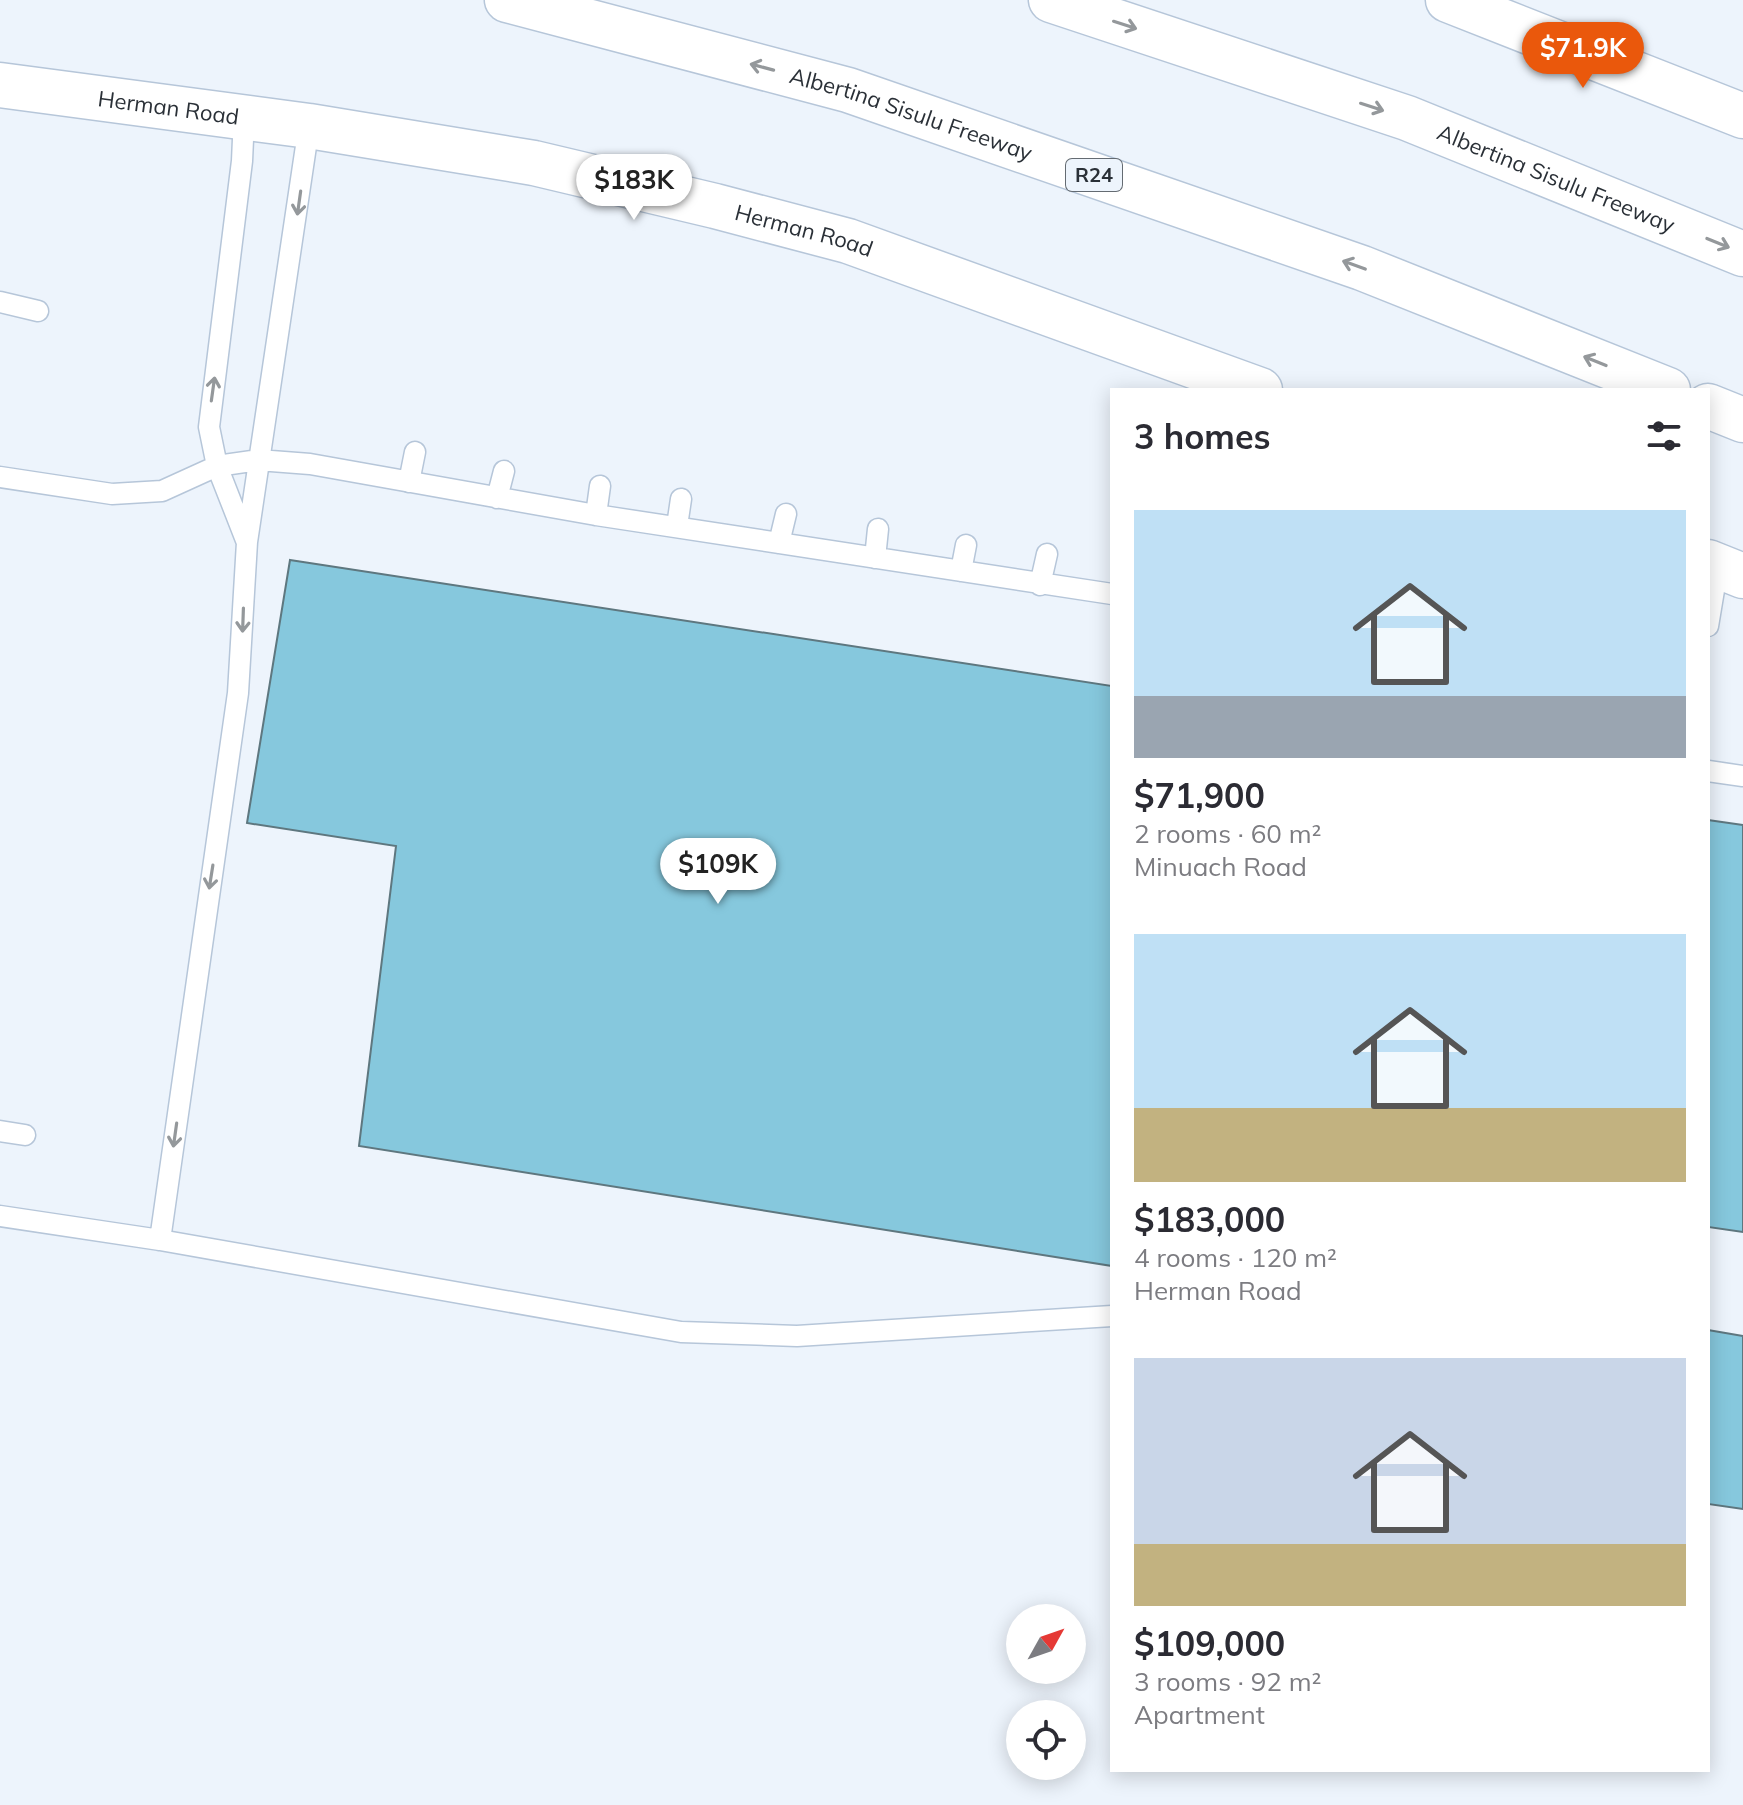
<!DOCTYPE html>
<meta charset="utf-8">
<style>
:root{--surface:#fff;--page:#f2f2f3;--text:#2b2b33;--muted:#7c7c81;--accent:#ea580c}
body{margin:0;font-family:Mulish,sans-serif;background:var(--page);color:var(--text);height:100vh;display:flex;flex-direction:column;font-size:30px;white-space:nowrap}
*{box-sizing:border-box;margin:0}
p{font-size:26px;color:var(--muted)}
.icon{flex:none;width:44px;height:44px;fill:none;stroke:currentColor;stroke-width:2;stroke-linecap:round;stroke-linejoin:round}
.map{position:relative;flex:1;overflow:hidden}
.sheet{position:absolute;left:1110px;top:388px;width:600px;height:1384px;display:flex;flex-direction:column;background:var(--surface);border-radius:0px;box-shadow:0 4px 20px #0003}
.sheet>*{flex:none}
.needle{width:52px;rotate:50deg}
.tools{position:absolute;left:1006px;top:1604px;display:grid;gap:16px}
.tools a{display:grid;place-items:center;width:80px;height:80px;border-radius:50%;background:var(--surface);box-shadow:0 4px 20px #0003;font-size:40px}
.price{position:absolute;translate:-50% -68px;padding:0 18px;border-radius:28px;background:#fff;color:#222;font-size:26px;line-height:52px;filter:drop-shadow(0 2px 4px #0008)}
.price::after{content:'';position:absolute;left:50%;top:48px;width:24px;height:18px;margin-left:-12px;background:inherit;clip-path:polygon(0 0,100% 0,50% 100%)}
.price.selected{background:var(--accent);color:#fff}
ul{padding:0;list-style:none}
li{display:grid;align-content:center;gap:16px;height:424px;padding:0 24px}
li span{display:grid;place-items:center;height:248px;border-radius:0px;color:#555}
li>.icon{margin-inline-start:auto}
span .icon{width:144px;height:144px;fill:#fffc;stroke-width:1}
li b{font-size:34px}
h2{display:flex;justify-content:space-between;align-items:center;height:96px;padding:0 24px;font-size:34px}
.map>svg:first-child{display:block}
</style>
<div class="map">
<svg width="1743" height="1805" viewBox="0 0 1743 1805">
<rect width="100%" height="100%" fill="#edf4fc"/>
<path fill="#86c8dd" stroke="#5e777f" stroke-width="2" d="M290,560l822,126v580l-753,-120 37,-300 -149,-23z
M1708,820l35,5v407l-35,-5z
M1708,1330l35,6v173l-35,-5z"/>
<g fill="none" stroke-linecap="round" stroke-linejoin="round">
<g stroke="#b6c6d9" stroke-width="23">
<path id="service" d="M244,117l-2,44 -33,266 8,39 29,74
M0,302l38,9
M0,477l112,17 50,-3 55,-25 41,-6 52,4 286,51 516,79
M409,482l6,-30
M497,498l7,-27
M596,515l4,-29
M677,526l4,-27
M779,543l7,-29
M875,558l3,-29
M961,571l5,-26
M1040,585l7,-31
M1708,626l10,-60
M1708,771l35,5
M0,1131l25,4
M0,1216l160,24 521,92 116,4 315,-20
M160,1240l78,-547 9,-151 62,-416"/>
</g>
<g stroke="#b6c6d9" stroke-width="47">
<path id="tertiary" d="M1448,0l295,116"/>
</g>
<g stroke="#b6c6d9" stroke-width="47">
<g id="secondary">
<path id="s1" d="M0,85l309,41 225,37 181,43 133,35 412,149"/>
<path d="M1708,562l35,14"/>
</g>
</g>
<g stroke="#b6c6d9" stroke-width="47">
<g id="motorway">
<path id="s2" d="M507,0l341,90 514,178 306,122"/>
<path id="s3" d="M1051,0l356,118 336,136"/>
<path d="M1708,406l35,14"/>
</g>
</g>
<use href="#service" stroke="#fff" stroke-width="20"/>
<use href="#tertiary" stroke="#fff" stroke-width="44"/>
<use href="#secondary" stroke="#fff" stroke-width="44"/>
<use href="#motorway" stroke="#fff" stroke-width="44"/>
</g>
<defs><path id="oneway-shaft" d="M-6 0H5M1.5-3L5.5 0L1.5 3" fill="none" stroke-width="1.6" stroke-linecap="round" stroke-linejoin="round" transform="scale(2)"/></defs>
<g stroke="#94989b">
<use href="#oneway-shaft" transform="translate(1125 25) rotate(18)"/>
<use href="#oneway-shaft" transform="translate(762 67) rotate(-165)"/>
<use href="#oneway-shaft" transform="translate(1372 107) rotate(18)"/>
<use href="#oneway-shaft" transform="translate(299 203) rotate(98)"/>
<use href="#oneway-shaft" transform="translate(1718 243) rotate(22)"/>
<use href="#oneway-shaft" transform="translate(1354 265) rotate(-160)"/>
<use href="#oneway-shaft" transform="translate(1595 361) rotate(-158)"/>
<use href="#oneway-shaft" transform="translate(213 389) rotate(-82)"/>
<use href="#oneway-shaft" transform="translate(243 620) rotate(92)"/>
<use href="#oneway-shaft" transform="translate(211 877) rotate(99)"/>
<use href="#oneway-shaft" transform="translate(175 1135) rotate(98)"/>
</g>
<g text-anchor="middle" stroke-width="8" stroke-linejoin="round" paint-order="stroke">
<rect fill="#edf4fc" stroke="#646b72" stroke-width="2" x="1066" y="159" width="56" height="32" rx="6"/>
<g font-size="20" font-weight="bold" fill="#2a3037">
<text x="1094" y="182">R24</text>
</g>
<g font-size="22" fill="#2a3037" stroke="#edf4fc">
<text dy="8" stroke="none"><textPath href="#s1" startOffset="170">Herman Road</textPath></text>
<text dy="8" stroke="none"><textPath href="#s2" startOffset="420">Albertina Sisulu Freeway</textPath></text>
<text dy="8" stroke="none"><textPath href="#s3" startOffset="536">Albertina Sisulu Freeway</textPath></text>
<text dy="8" stroke="none"><textPath href="#s1" startOffset="818">Herman Road</textPath></text>
</g>
</g>
</svg>
<div class="tools">
<a><svg class="needle" viewBox="-14 -14 28 28"><path d="M0-13l5 13h-10z" fill="#e53935"/><path d="M0 13l5-13h-10z" fill="#7c7c81"/></svg></a>
<a><svg class="icon" aria-label="locate" viewBox="0 0 24 24"><circle cx="12" cy="12" r="6"/><path d="M12 2v4M12 18v4M2 12h4M18 12h4"/></svg></a>
</div>
<b class="price selected" style="left:1583px;top:90px">$71.9K</b>
<b class="price" style="left:634px;top:222px">$183K</b>
<b class="price" style="left:718px;top:906px">$109K</b>
<section class="sheet">
<h2>3 homes<svg class="icon" aria-label="filters" viewBox="0 0 24 24"><path d="M4 7h16M4 17h16"/><circle cx="9" cy="7" r="2"/><circle cx="15" cy="17" r="2"/></svg></h2>
<ul>
<li><span style="background:linear-gradient(#bfe0f5 75%,#9aa5b1 0)"><svg class="icon" aria-label="home" viewBox="0 0 24 24"><path d="M3 11l9-7 9 7M6 9v11h12V9"/></svg></span><div><b>$71,900</b><p>2 rooms · 60 m²</p><p>Minuach Road</p></div></li>
<li><span style="background:linear-gradient(#bfe0f5 70%,#c2b280 0)"><svg class="icon" aria-label="home" viewBox="0 0 24 24"><path d="M3 11l9-7 9 7M6 9v11h12V9"/></svg></span><div><b>$183,000</b><p>4 rooms · 120 m²</p><p>Herman Road</p></div></li>
<li><span style="background:linear-gradient(#c9d6e8 75%,#c2b280 0)"><svg class="icon" aria-label="home" viewBox="0 0 24 24"><path d="M3 11l9-7 9 7M6 9v11h12V9"/></svg></span><div><b>$109,000</b><p>3 rooms · 92 m²</p><p>Apartment</p></div></li>
</ul>
</section>
</div>
